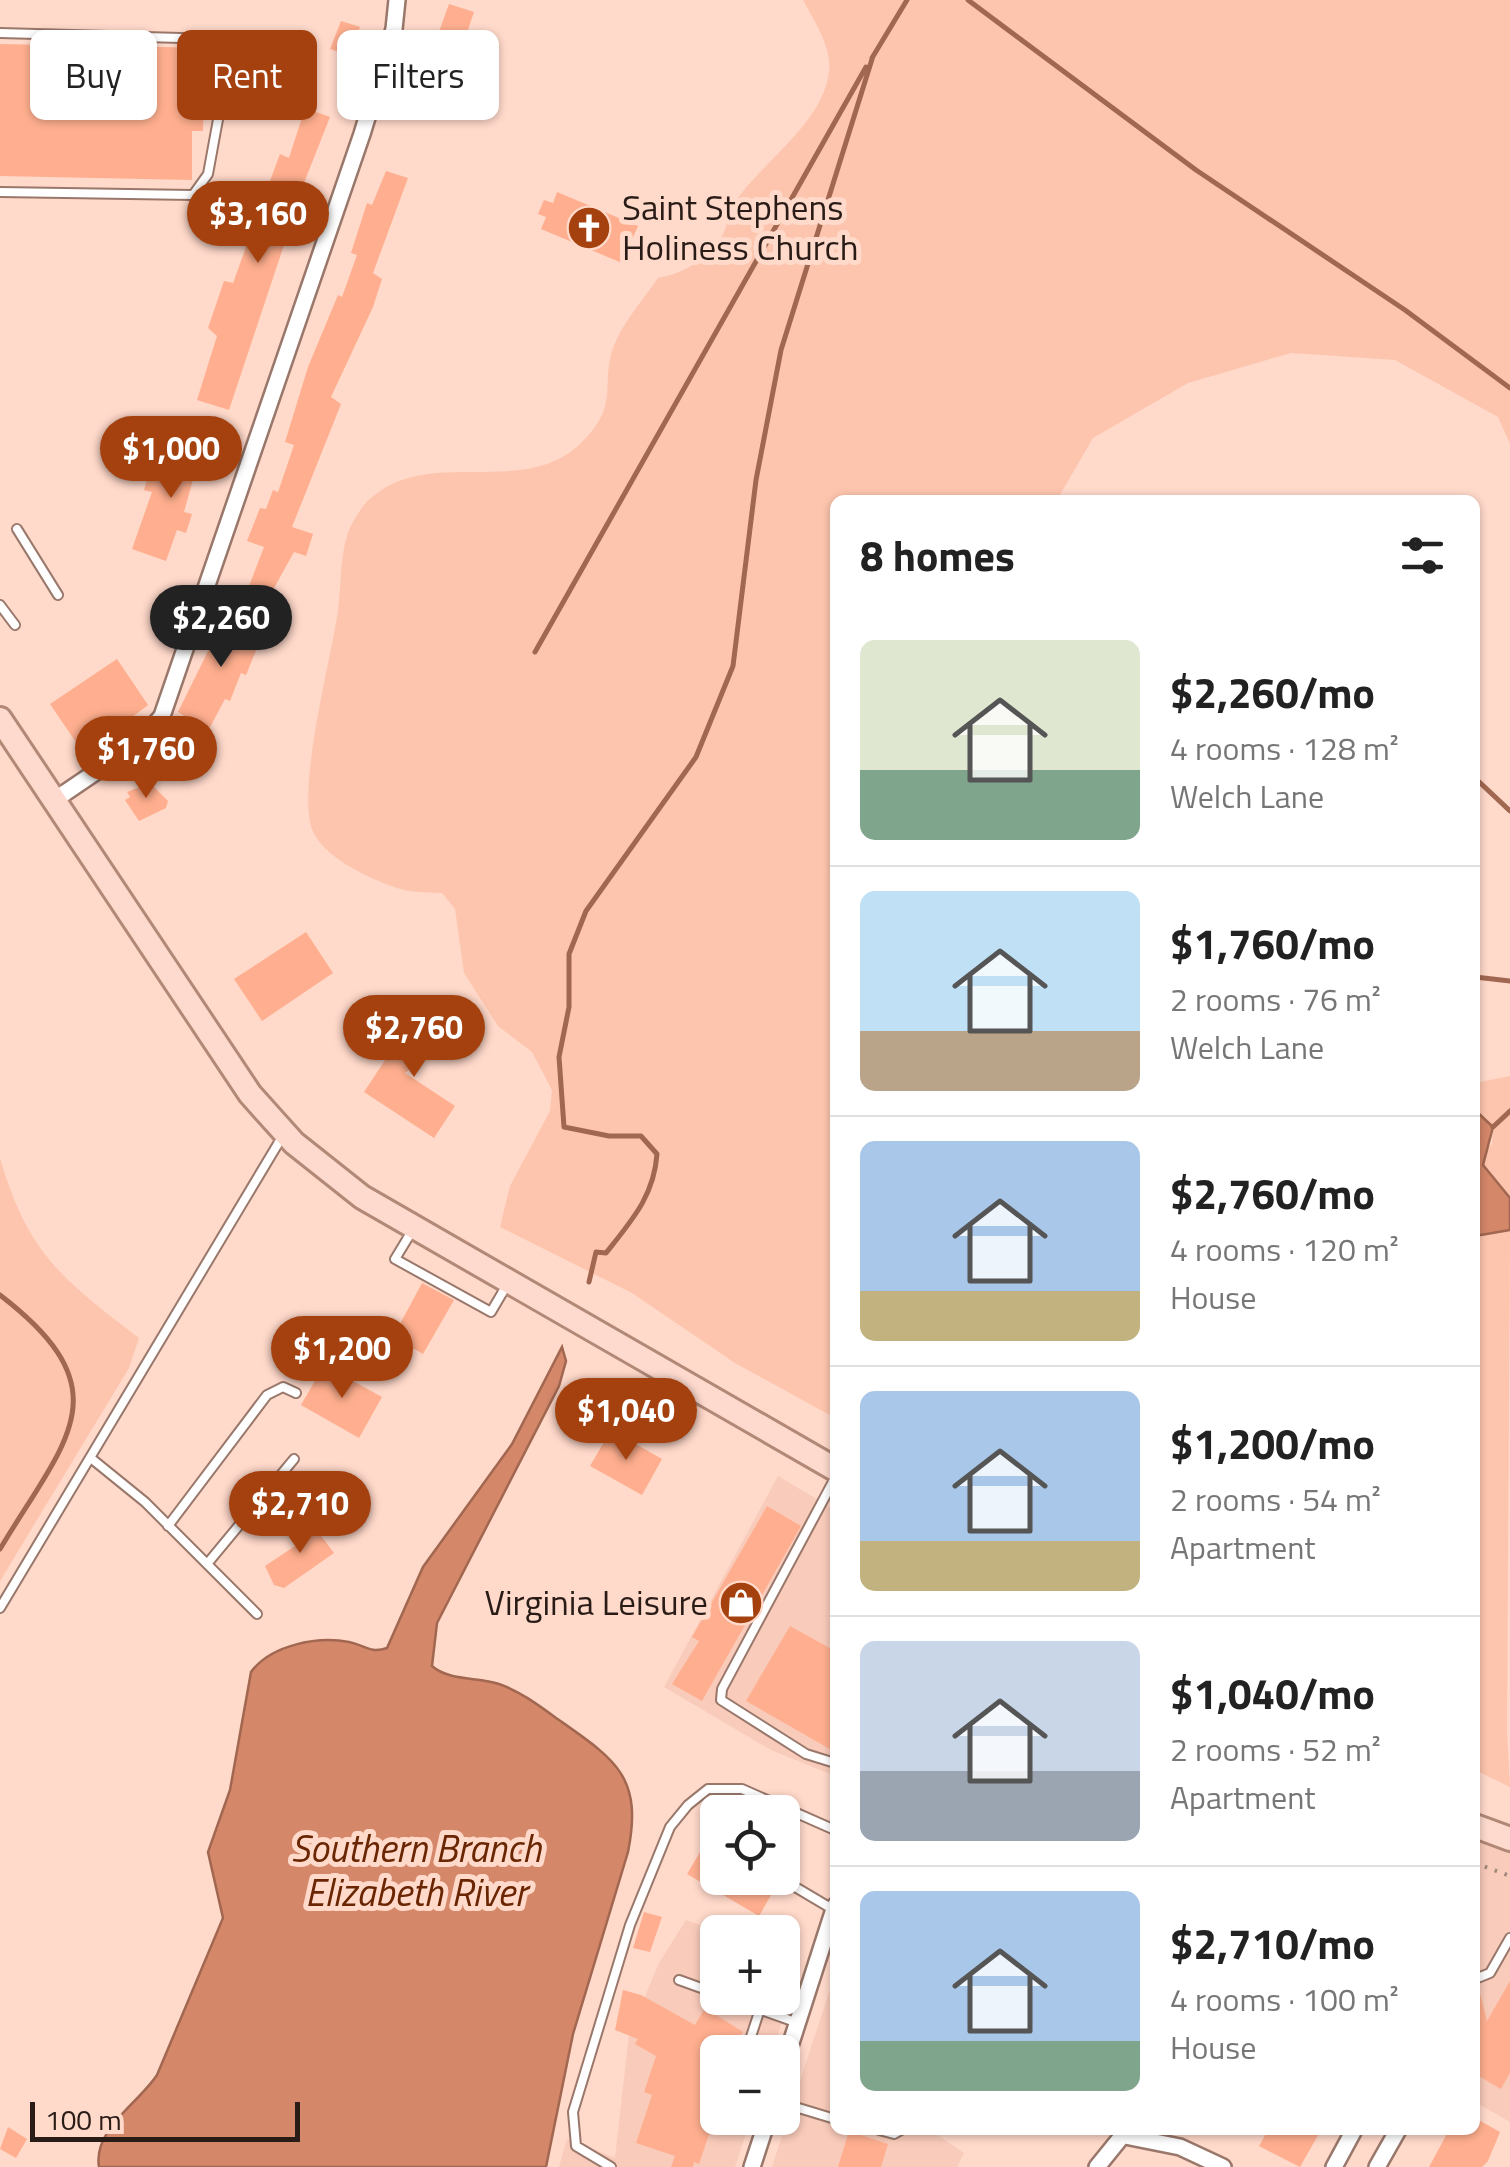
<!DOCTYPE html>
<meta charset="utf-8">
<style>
:root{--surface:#fff;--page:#f2f2f2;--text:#222;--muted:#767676;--line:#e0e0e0;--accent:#a5410e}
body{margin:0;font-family:"Titillium Web",sans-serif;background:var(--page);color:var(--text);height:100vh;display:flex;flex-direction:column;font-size:38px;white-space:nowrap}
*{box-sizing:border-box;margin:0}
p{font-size:32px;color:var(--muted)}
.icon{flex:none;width:55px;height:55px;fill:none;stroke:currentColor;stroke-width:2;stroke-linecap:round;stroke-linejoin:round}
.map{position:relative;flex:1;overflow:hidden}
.drawer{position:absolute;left:830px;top:495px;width:650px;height:1640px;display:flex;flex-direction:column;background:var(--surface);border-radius:15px;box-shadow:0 2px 8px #0004}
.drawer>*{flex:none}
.banner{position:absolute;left:30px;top:30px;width:650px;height:90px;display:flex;gap:20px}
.tools{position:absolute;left:700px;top:1795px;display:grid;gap:20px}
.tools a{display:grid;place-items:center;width:100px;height:100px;border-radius:15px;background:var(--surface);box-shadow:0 2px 8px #0004;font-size:50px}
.scale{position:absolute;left:30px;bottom:25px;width:270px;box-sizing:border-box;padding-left:10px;border:5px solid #291c17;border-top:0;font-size:28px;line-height:35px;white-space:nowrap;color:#291c17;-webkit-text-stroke:8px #ffd9ca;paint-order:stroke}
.price{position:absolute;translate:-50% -85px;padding:0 22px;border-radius:35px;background:var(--accent);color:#fff;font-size:32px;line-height:65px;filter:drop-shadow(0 2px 5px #0008)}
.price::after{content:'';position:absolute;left:50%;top:60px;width:30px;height:22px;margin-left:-15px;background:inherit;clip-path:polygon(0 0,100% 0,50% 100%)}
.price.active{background:#222;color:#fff}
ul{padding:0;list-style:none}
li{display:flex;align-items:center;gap:30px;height:250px;padding:0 30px}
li+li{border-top:2px solid var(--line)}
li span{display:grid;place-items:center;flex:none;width:280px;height:200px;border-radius:15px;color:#555}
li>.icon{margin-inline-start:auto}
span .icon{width:120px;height:120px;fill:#fffc;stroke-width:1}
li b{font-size:42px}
h2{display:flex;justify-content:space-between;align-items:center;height:120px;padding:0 30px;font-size:42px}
.tag{padding:0 35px;border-radius:15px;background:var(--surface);box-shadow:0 2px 8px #0004;font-size:35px;line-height:90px}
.tag.active{background:var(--accent);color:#fff}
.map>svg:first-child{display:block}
</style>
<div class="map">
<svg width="1510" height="2167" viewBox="0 0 1510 2167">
<rect width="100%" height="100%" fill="#ffd9ca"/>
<path fill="#f9cbba" d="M778,1476l57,34v266l-64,-26 -107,-63z
M1475,1825l35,14v283l-35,-20z
M686,1920l33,12 -1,66h64l1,-41 18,7 -29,88h-54v66h33l-16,49h-176l8,-28 48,19 14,-124 30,-71z
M835,1974v156h95l34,23 -7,14h-185z"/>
<path fill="#fec5ae" d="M803,0h707v444l-12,-27 -103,-57 -104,-7 -103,30 -95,55 -36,62h-222v918l-100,-55 -103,-70 -132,-66 10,-41 40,-75 2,-21 -20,-38 -34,-26 -34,-53 -9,-64 -13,-16c-14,-1 -31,0 -45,-5 -27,-9 -75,-31 -85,-59 -15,-42 19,-170 26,-218 3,-24 2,-52 9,-75 3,-11 15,-31 24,-38 58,-52 150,0 208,-53 42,-40 21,-56 34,-97 9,-25 30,-48 45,-70 23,-4 44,-16 59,-34 11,-13 10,-29 18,-42 27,-40 88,-79 94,-130 3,-26 -15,-51 -26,-72z
M1510,1076v122l-27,-33 -1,-10 10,-11 1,-17 -18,-16v-28z
M0,1158c28,96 62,121 139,180l-10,30 -129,213z
M1510,1230l-3,501 3,56 -35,-17v-534z"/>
<path fill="#d48769" stroke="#a16750" stroke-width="2.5" d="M1476,1111l17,16 -10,38 27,33v32l-35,6z
M562,1347l4,14 -7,25 -122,237 -5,43c17,15 45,11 67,18 21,7 42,23 60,36 57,40 84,57 69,132l-55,182 -27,133h-447c-6,-38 39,-63 58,-92l66,-157 -15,-66 22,-62 21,-118c20,-27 66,-36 98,-30 16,3 21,12 38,6l36,-81 89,-123z"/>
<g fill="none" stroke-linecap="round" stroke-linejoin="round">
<path stroke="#a16750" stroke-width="5" d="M968,0l228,170 209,140 105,78
M872,58l35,-58
M535,652l331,-585
M1475,778l35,33
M1475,977l35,4
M1493,1127l17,-16
M589,1282l7,-30 10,1c26,-33 48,-57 51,-99l-16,-18h-32l-45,-9 -5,-70 10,-50v-53l17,-43 110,-154 37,-91 23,-186 25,-130 92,-294
M0,1295c125,96 66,144 0,254"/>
</g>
<path fill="#ffaf8f" d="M449,4l25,8 -16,47 -26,-8z
M341,21l19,6 -10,29 -20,-7z
M0,44l215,4 5,6v14l-3,14h-13l-1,49h-11v49l-192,-4z
M305,108l25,9 -28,71 -4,-1 -13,41 4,2 -60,180 -32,-10 20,-64 -9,-8 16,-47 9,2 12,-33 15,-63 7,2 13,-35 9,4z
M386,171l22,7 -35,95 9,6 -9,28 -42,90 10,7 -49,123 21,7 -7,22 -12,-4 -25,45 -20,-11 15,-39 -17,-6 13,-33 6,1 7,-19 5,2 16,-47 -9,-3 23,-75 30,-72 4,2 15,-42 -6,-2 16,-50 5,2z
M557,192l81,34 -16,37 -81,-34 5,-12 -8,-3 6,-14 9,3z
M204,431l-1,9 13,8 -12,24 -8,-3 -12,43 8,2 -6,19 -9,-3 -11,31 -34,-12 20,-57 -8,-2 7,-23 24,7 19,-40 5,3z
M234,613l30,18 -18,44 -5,-2 -11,28 -5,-2 -17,32 -30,-19 40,-81 10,-17z
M117,659l31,46 -64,49 -34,-50z
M150,783l18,18 -2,7 -27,13 -14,-21 5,-3 -3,-5z
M306,932l27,41 -71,48 -28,-42z
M440,1013l16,20 -51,40 50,33 -21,32 -70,-46 25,-38z
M422,1283l32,17 -31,54 -30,-17z
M324,1365l58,32 -23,41 -58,-33z
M611,1430l51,29 -20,36 -52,-29z
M767,1506l34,20 -99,175 -30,-17 27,-43 -7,-4z
M307,1517l27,36 -50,35 -10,-3 -9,-19 36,-24 -10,-15z
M790,1626l45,25v101l-89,-51z
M706,1842l12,6v30h50l9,7 -18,31 -72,-42z
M644,1912l18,5 -12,35 -17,-4z
M1510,1981v92l-9,16 -26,-15v-81h5l7,28z
M623,1990l18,5 54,30 10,-17 38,24 -12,20h-13v19l-15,25 15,5v7l-19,56 -5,-2 -1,5h-22l4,-11 -39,-13 16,-48 -8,-3 12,-36 -21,-12 3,-5 -23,-9z
M1475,2118l25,14 -12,29 -6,6h-53l20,-37h26z
M8,2127l19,12 -11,19 -16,-9z
M1268,2130h53l-21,37 -41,-21z
M849,2131l39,13 -7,23h-43z"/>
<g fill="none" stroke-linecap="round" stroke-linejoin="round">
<g stroke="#99776a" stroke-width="12">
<path id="service" d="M0,33l217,6 13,15 -22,120 -15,21 -193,-3
M17,529l41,66
M0,605l15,20
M412,1231l-17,28 96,53 17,-29
M92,1459l53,43 112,112
M835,1478l-113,211 -1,11 85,54 29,9
M168,1526l99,-131 16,-8 13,6
M207,1564l87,-105
M0,1608l282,-471
M713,1838l5,2
M780,1878l54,32
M1475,1979l15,-6 20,-35
M679,1980l39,14
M728,1998l70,25
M746,2052l14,-43
M782,2103l53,16
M879,2130l15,4 7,-4
M611,2167l-35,-21 -3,-34 57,-187 40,-98 18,-22 20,-16h34l93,41"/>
</g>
<g stroke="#99776a" stroke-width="20">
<path id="minor" d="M53,801l87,-59 22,-26 200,-582 32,-105 3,-29
M782,2071l53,-165
M1125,2136l55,11 43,20
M752,2167l16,-49
M1097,2167l30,-37
M1334,2167l20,-37
M1377,2167l21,-37"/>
</g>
<g stroke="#b28877" stroke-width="28">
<path id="primary" d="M0,719l250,375 44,49 68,54 473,272
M1475,1826l35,13"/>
</g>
<path stroke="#a1867b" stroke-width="4" stroke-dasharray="2.5 8" stroke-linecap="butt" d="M1475,1863l35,13"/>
<use href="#service" stroke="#fff" stroke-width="8"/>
<use href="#minor" stroke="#fff" stroke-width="15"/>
<use href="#primary" stroke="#fddacd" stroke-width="22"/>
</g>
<defs>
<g id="church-disc" transform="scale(2.25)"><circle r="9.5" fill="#a5410e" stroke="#ffd9ca"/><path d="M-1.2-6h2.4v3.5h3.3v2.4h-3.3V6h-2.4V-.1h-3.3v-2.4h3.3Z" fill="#fff"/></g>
<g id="shop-disc" transform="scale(2.25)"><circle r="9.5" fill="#a5410e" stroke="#ffd9ca"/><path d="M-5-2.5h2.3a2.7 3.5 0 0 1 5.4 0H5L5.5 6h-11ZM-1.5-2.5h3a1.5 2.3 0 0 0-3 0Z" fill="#fff"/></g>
</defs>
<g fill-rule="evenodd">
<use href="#church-disc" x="589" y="228"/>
<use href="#shop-disc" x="741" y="1603"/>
</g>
<g text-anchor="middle" stroke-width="10" stroke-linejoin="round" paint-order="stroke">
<g font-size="35" fill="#291c17" stroke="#ffd9ca" text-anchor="start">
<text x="622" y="220">Saint Stephens<tspan x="622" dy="40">Holiness Church</tspan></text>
<text x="708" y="1615" text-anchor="end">Virginia Leisure</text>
</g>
<g font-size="38" font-style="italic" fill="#6a2502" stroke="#ffd9ca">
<text x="416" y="1862">Southern Branch<tspan x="416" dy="44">Elizabeth River</tspan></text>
</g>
</g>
</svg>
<div class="tools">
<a><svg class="icon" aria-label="locate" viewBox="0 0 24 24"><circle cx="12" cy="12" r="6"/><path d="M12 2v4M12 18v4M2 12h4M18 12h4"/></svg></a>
<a>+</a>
<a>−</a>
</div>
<div class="scale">100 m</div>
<b class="price" style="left:258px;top:266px">$3,160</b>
<b class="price" style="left:171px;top:501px">$1,000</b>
<b class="price active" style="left:221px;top:670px">$2,260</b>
<b class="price" style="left:146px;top:801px">$1,760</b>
<b class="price" style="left:414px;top:1080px">$2,760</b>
<b class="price" style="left:342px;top:1401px">$1,200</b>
<b class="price" style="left:626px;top:1463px">$1,040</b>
<b class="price" style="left:300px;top:1556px">$2,710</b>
<div class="banner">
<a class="tag">Buy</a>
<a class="tag active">Rent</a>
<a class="tag">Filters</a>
</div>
<section class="drawer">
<h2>8 homes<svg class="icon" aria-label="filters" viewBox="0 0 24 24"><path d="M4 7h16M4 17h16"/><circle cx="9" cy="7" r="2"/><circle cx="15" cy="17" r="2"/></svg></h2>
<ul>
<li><span style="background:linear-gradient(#dfe7d0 65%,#7fa58c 0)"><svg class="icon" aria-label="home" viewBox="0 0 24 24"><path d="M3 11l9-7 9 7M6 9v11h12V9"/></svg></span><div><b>$2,260/mo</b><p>4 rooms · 128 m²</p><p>Welch Lane</p></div></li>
<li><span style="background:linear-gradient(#bfe0f5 70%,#b9a48a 0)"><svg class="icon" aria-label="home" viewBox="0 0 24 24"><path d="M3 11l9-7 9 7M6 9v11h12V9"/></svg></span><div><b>$1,760/mo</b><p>2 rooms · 76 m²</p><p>Welch Lane</p></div></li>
<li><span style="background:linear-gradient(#a9c7e8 75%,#c2b280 0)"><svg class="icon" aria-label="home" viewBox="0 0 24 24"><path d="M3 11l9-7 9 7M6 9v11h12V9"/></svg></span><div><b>$2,760/mo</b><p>4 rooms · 120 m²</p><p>House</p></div></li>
<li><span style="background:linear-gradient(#a9c7e8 75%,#c2b280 0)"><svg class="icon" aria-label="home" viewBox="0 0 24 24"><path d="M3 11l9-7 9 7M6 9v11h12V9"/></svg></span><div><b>$1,200/mo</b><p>2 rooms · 54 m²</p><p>Apartment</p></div></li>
<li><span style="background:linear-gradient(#c9d6e8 65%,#9aa5b1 0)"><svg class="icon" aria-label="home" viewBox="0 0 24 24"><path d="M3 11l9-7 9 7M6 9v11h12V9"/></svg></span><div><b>$1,040/mo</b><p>2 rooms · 52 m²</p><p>Apartment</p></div></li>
<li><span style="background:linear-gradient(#a9c7e8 75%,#7fa58c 0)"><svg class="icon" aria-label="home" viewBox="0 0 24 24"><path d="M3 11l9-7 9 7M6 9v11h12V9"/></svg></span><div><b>$2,710/mo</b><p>4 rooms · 100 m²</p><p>House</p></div></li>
</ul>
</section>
</div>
